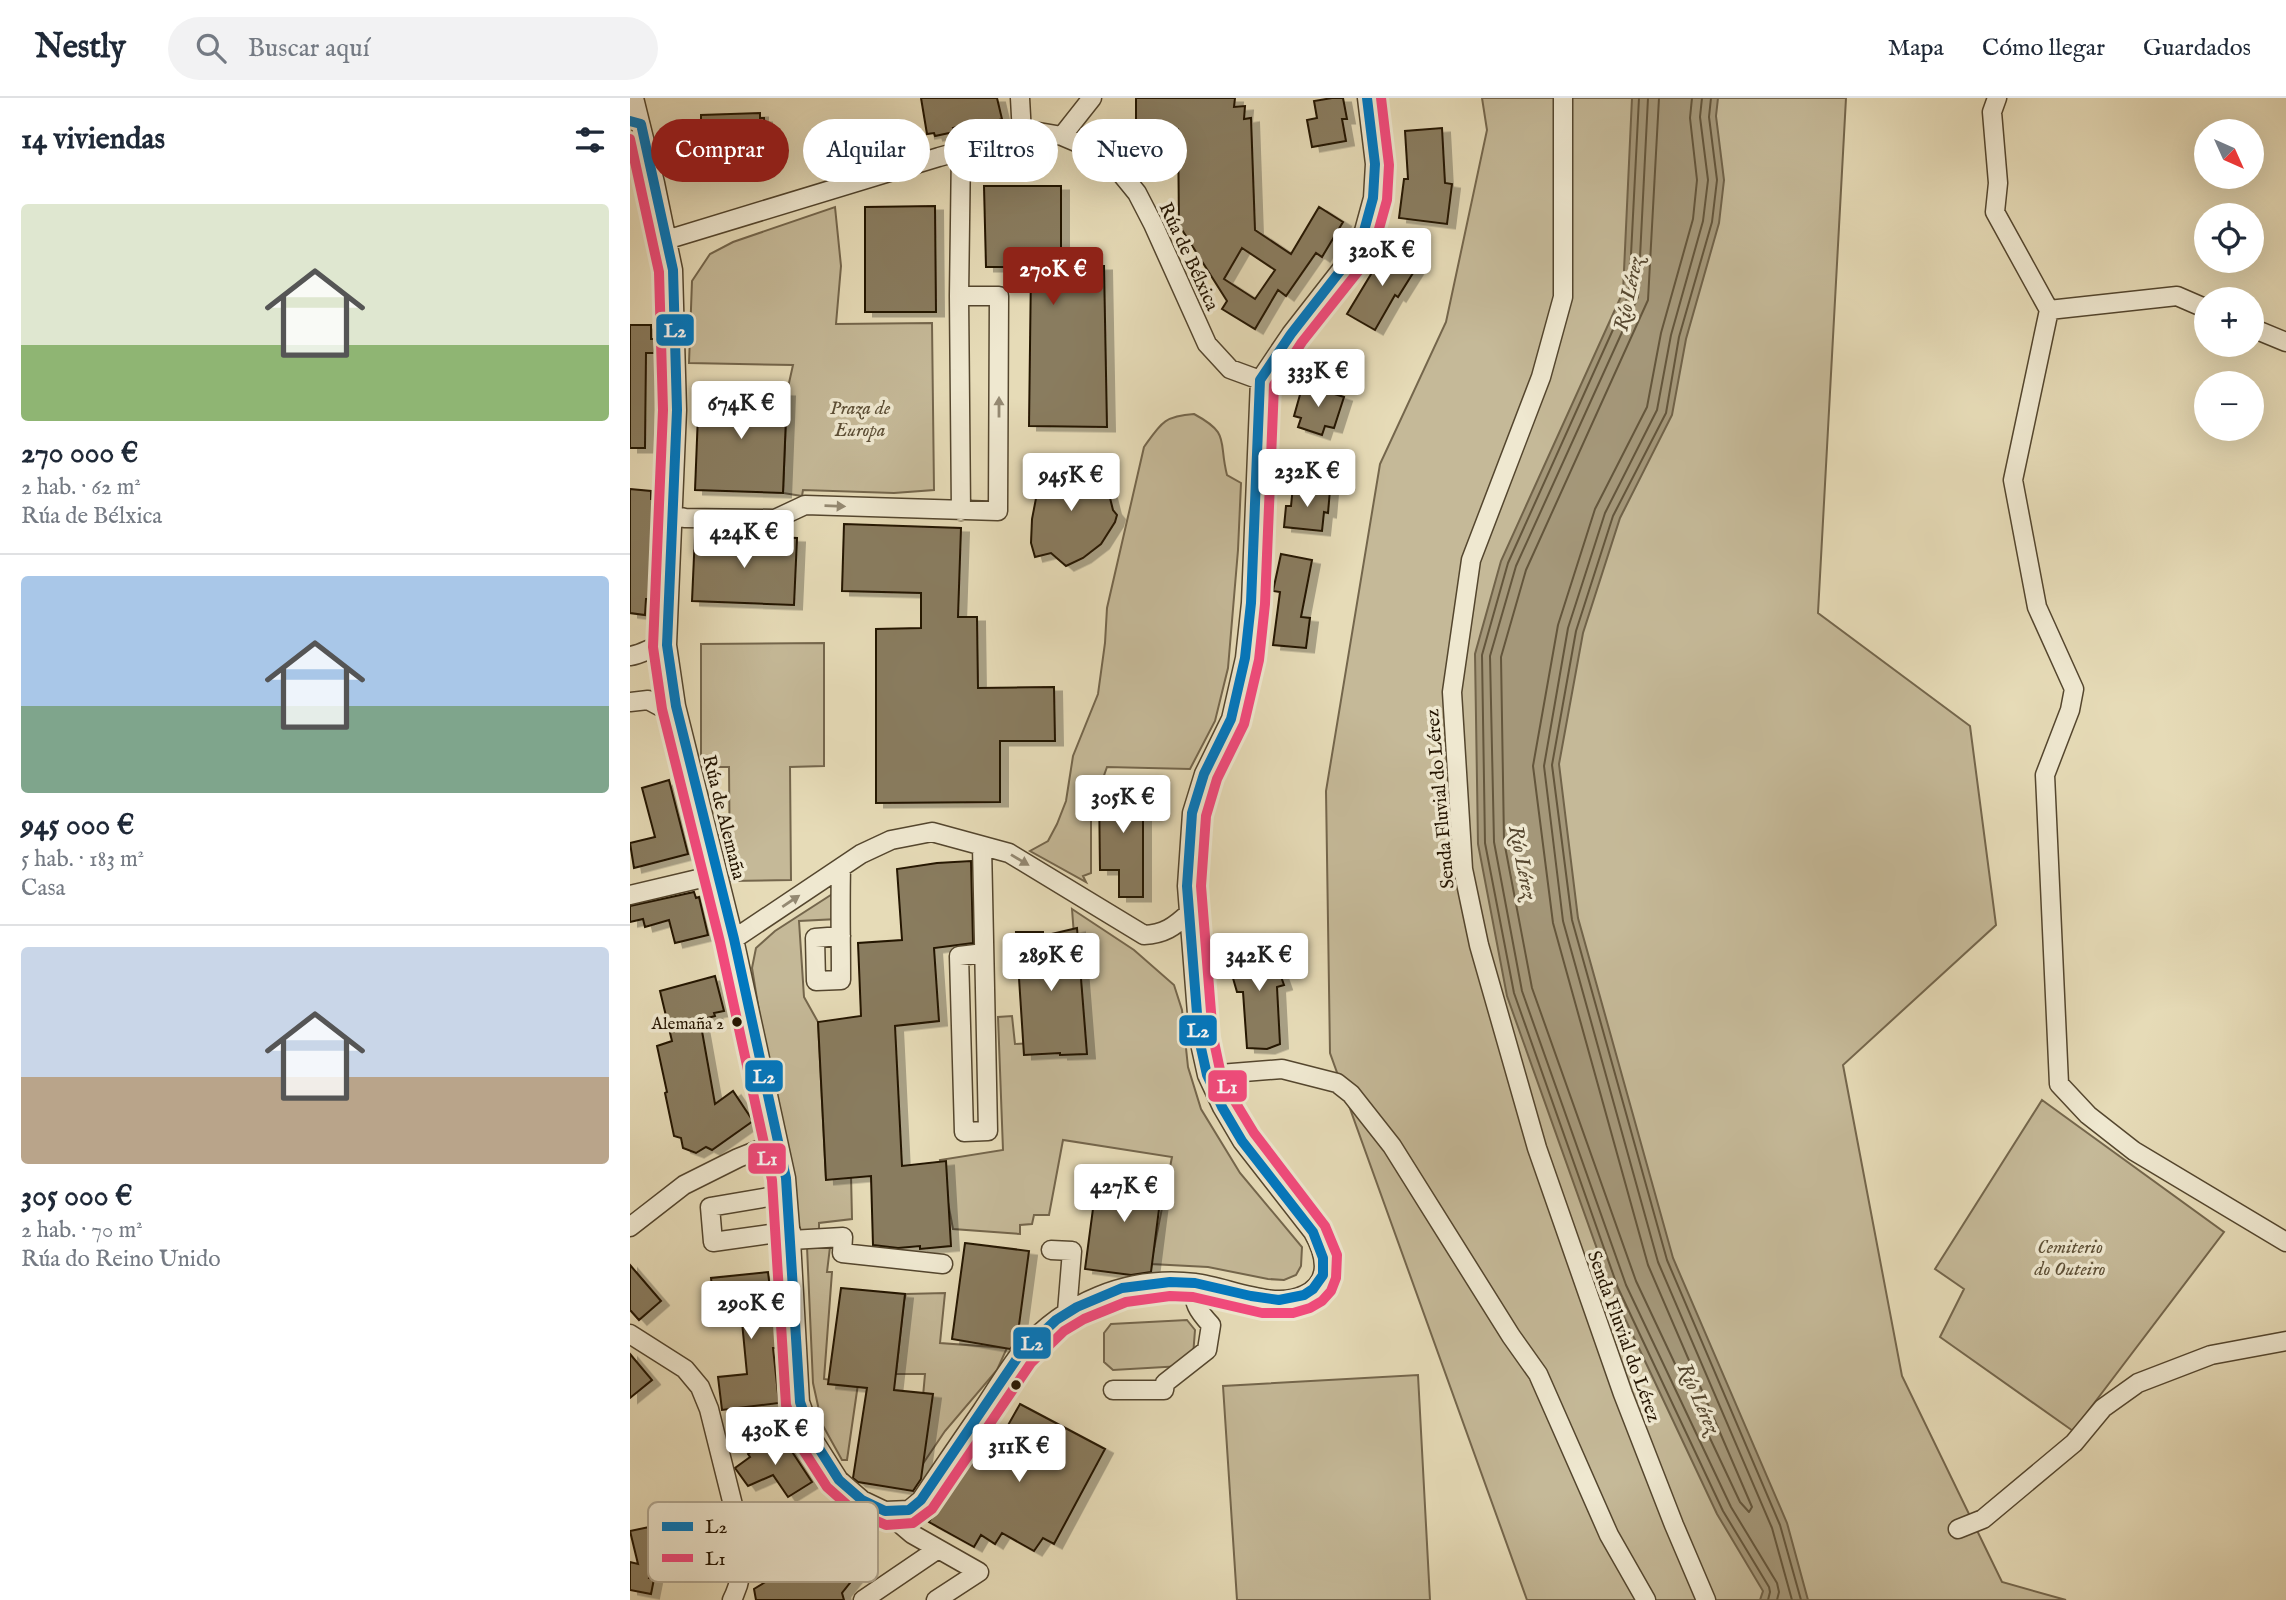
<!DOCTYPE html>
<html lang="es">
<meta charset="utf-8">
<style>
:root{--surface:#fff;--page:#f2f2f3;--text:#1f2937;--muted:#747a83;--line:#e0e1e3;--accent:#8f2418}
body{margin:0;font-family:"IM FELL English",serif;background:var(--page);color:var(--text);height:100vh;display:flex;flex-direction:column;font-size:26px;white-space:nowrap}
*{box-sizing:border-box;margin:0}
p{font-size:23px;color:var(--muted)}
.icon{flex:none;width:38px;height:38px;fill:none;stroke:currentColor;stroke-width:2;stroke-linecap:round;stroke-linejoin:round}
.map{position:relative;flex:1;overflow:hidden}
.drawer{display:flex;flex-direction:column;background:var(--surface);width:630px}
.drawer>*{flex:none}
.banner{position:absolute;left:21px;top:21px;width:665px;height:63px;display:flex;gap:14px}
.needle{width:46px;rotate:135deg}
.controls{position:absolute;left:1564px;top:21px;display:grid;gap:14px}
.controls a{display:grid;place-items:center;width:70px;height:70px;border-radius:50%;background:var(--surface);box-shadow:0 7px 28px #0002;font-size:35px}
.price{position:absolute;translate:-50% -60px;padding:0 16px;border-radius:7px;background:#fff;color:#222;font-size:23px;line-height:46px;filter:drop-shadow(0 2px 4px #0008)}
.price::after{content:'';position:absolute;left:50%;top:42px;width:21px;height:16px;margin-left:-10px;background:inherit;clip-path:polygon(0 0,100% 0,50% 100%)}
.price.current{background:var(--accent);color:#fff}
ul{padding:0;list-style:none}
li{display:grid;align-content:center;gap:14px;height:371px;padding:0 21px}
li+li{border-top:2px solid var(--line)}
li span{display:grid;place-items:center;height:217px;border-radius:7px;color:#555}
li>.icon{margin-inline-start:auto}
span .icon{width:126px;height:126px;fill:#fffc;stroke-width:1}
li b{font-size:30px}
h2{display:flex;justify-content:space-between;align-items:center;height:84px;padding:0 21px;font-size:30px}
.pill{padding:0 24px;border-radius:32px;background:var(--surface);box-shadow:0 7px 28px #0002;font-size:24px;line-height:63px}
.pill.current{background:var(--accent);color:#fff}
header{display:flex;align-items:center;gap:42px;box-sizing:border-box;height:98px;padding:0 35px;background:var(--surface);border-bottom:2px solid var(--line)}
header strong{font-size:33px}
nav{display:flex;gap:38px;margin-inline-start:auto;font-size:24px}
.search{width:490px;height:63px;background:var(--page);display:flex;align-items:center;gap:18px;box-sizing:border-box;padding:0 24px;border-radius:38px;color:var(--muted);font-size:26px}
main{display:flex;flex:1;min-height:0}
.map>svg:first-child{display:block}
</style>
<header>
<strong>Nestly</strong>
<div class="search"><svg class="icon" aria-label="search" viewBox="0 0 24 24"><circle cx="10" cy="10" r="6"/><path d="M15 15l6 6"/></svg>Buscar aquí</div>
<nav><a>Mapa</a><a>Cómo llegar</a><a>Guardados</a></nav>
</header>
<main>
<section class="drawer">
<h2>14 viviendas<svg class="icon" aria-label="filters" viewBox="0 0 24 24"><path d="M4 7h16M4 17h16"/><circle cx="9" cy="7" r="2"/><circle cx="15" cy="17" r="2"/></svg></h2>
<ul>
<li><span style="background:linear-gradient(#dfe7d0 65%,#8fb573 0)"><svg class="icon" aria-label="home" viewBox="0 0 24 24"><path d="M3 11l9-7 9 7M6 9v11h12V9"/></svg></span><div><b>270 000 €</b><p>2 hab. · 62 m²</p><p>Rúa de Bélxica</p></div></li>
<li><span style="background:linear-gradient(#a9c7e8 60%,#7fa58c 0)"><svg class="icon" aria-label="home" viewBox="0 0 24 24"><path d="M3 11l9-7 9 7M6 9v11h12V9"/></svg></span><div><b>945 000 €</b><p>5 hab. · 183 m²</p><p>Casa</p></div></li>
<li><span style="background:linear-gradient(#c9d6e8 60%,#b9a48a 0)"><svg class="icon" aria-label="home" viewBox="0 0 24 24"><path d="M3 11l9-7 9 7M6 9v11h12V9"/></svg></span><div><b>305 000 €</b><p>2 hab. · 70 m²</p><p>Rúa do Reino Unido</p></div></li>
</ul>
</section>
<div class="map">
<svg width="1656" height="1502" viewBox="0 0 1656 1502">
<defs>
<filter id="shadow"><feDropShadow dx="8" dy="4.5" stdDeviation="0" flood-color="#0004"/></filter>
</defs>
<rect width="100%" height="100%" fill="#e6dbb7"/>
<filter id="stains"><feTurbulence type="fractalNoise" baseFrequency=".00286" numOctaves="4"/><feColorMatrix values="0 0 0 0 .2 0 0 0 0 .09 0 0 0 0 .02 0 0 0 .5 -.17"/></filter>
<radialGradient id="worn" r=".72"><stop offset=".6" stop-color="#630" stop-opacity="0"/><stop offset="1" stop-color="#630" stop-opacity=".3"/></radialGradient>
<path fill="#c5b998" stroke="#74664c" stroke-width="2" d="M852,0h364l-28,515 152,113 26,199 -153,140 59,311 100,206 64,18h-539l-197,-547 -4,-262 54,-327 66,-142 41,-192z
M205,109l6,59 -5,58 96,-1 2,167 -40,3 -91,-3 -1,6 -19,-3 4,-101 6,-27 -104,-2 3,-82 18,-27 23,-12z
M564,316c37,20 24,26 33,61l14,8 -3,67 -10,118 -13,53 -25,48 -83,-2 -5,14 -11,-3v95l-8,3 3,6 -56,-31 18,-10 9,-17 9,-23 7,-45 25,-62 7,-51 2,-35 37,-161c17,-24 20,-31 50,-33z
M194,545v123l-34,1 1,113 -61,1 -1,-114h-28v-123z
M207,793l1,28 -39,2 5,76 14,25 8,157 25,-4 1,44 -33,4v11h-24l-43,-266 4,-20 19,-17z
M442,811l62,41 40,35 8,25 6,57 13,42 39,64 62,74 -1,19 -5,9 -12,5 -16,-1 -60,-12 -57,-3 21,-107 -109,-17 -14,75h-15l-2,9 -12,1v9l-67,-5 -13,-69 63,-10 -5,-133 14,-1 3,28 67,-4z
M1412,1002l182,132 -151,199 -133,-94 24,-48 -29,-20z
M180,1147l20,2 -3,25h5l-8,107 34,5 -11,76h-5l-20,-36 -9,-41 -6,-136z
M315,1195l-5,50 67,5 -10,22 -52,61 -29,43 9,-100h-29l8,-73 2,-7z
M557,1222l8,10 -2,26 -11,10 -69,4 -9,-8v-29l7,-9z
M788,1277l12,225h-193l-14,-214z"/>
<path fill="#a49779" stroke="#716349" stroke-width="2" d="M1002,0h86l-2,18 8,64 -5,43 -33,116 -14,76 -52,103 -37,115 -24,131 19,154 95,340 114,265 21,77h-48l3,-9 -46,-77 -105,-223 -105,-295 -29,-152 -3,-190 26,-93 122,-269z"/>
<g fill="none" stroke-linecap="round" stroke-linejoin="round">
<path stroke="#64563c" stroke-width="2" d="M1009,0l-10,196 -121,269 -26,92 3,188 29,150 104,295 105,223 46,76 1,5 -2,8
M1018,0l-10,199 -122,269 -26,90 4,186 28,149 104,294 105,222 46,76 2,9 -2,8
M1029,0l-11,202 -122,270 -25,87 3,184 28,147 104,293 104,221 9,10 3,-5 -104,-242 -95,-342 -20,-157 25,-141 37,-116 52,-102 14,-74 32,-114 4,-39 -7,-62 2,-20
M1072,0l-2,19 8,63 -5,41 -32,114 -14,75 -52,103 -37,115 -24,138 19,155 95,341 114,266 20,72
M1081,0l-2,19 8,63 -5,42 -33,115 -13,76 -53,103 -37,115 -24,134 20,155 95,340 113,265 21,75"/>
</g>
<path fill="#897b5f" stroke="#241400" stroke-width="2" fill-rule="evenodd" filter="url(#shadow)" d="M291,0h76l5,21 -6,2v3l-16,3 -1,-5 -26,6 1,4 -19,4 -1,-3 -7,1z
M506,0h99l-1,9 11,-1 -1,13 7,-1 4,112 36,24 28,-47 24,15 -21,35 -6,-4 -30,43 -8,-6 -23,39 -33,-20 5,-8 -48,-76 -1,-96h-42zM612,150l33,22 -20,29 -31,-20z
M702,0h11l4,21h-5l4,22 -34,6 -5,-27 10,-2 -3,-17z
M130,15v5h4l2,37 -4,1v5l-65,4 -2,-45h6v-5z
M812,30l3,55 7,1 -5,40 -48,-6 5,-39h4l-3,-48z
M354,88h77v81l43,-1 3,161 -78,-1 2,-159h-45z
M305,108l1,106h-71v-105z
M758,148l30,19 -20,32 -3,-2 -20,35 -28,-16z
M0,227h21v14h3v14h-8l-1,95h-15z
M673,286l41,13 -10,31 -9,-2 -3,9 -24,-8 3,-9 -7,-2z
M69,291l88,3 -4,101 -88,-3z
M448,359l22,22 9,15 4,16 4,5 -2,7 -14,22 -18,14 -17,8 -15,-13 -16,4 -4,-14 1,-24 6,-31 11,-25 12,9z
M663,388l37,4 -2,23 -4,-1 -2,19 -38,-4 2,-21h5z
M0,391l21,2v8h2l-4,100h-3l-1,16 -15,-2z
M214,426l117,4 -3,89h19l1,71 76,-1 1,54h-55v61l-124,1v-174l45,-1v-35l-79,-2z
M65,436l102,4 -3,67 -102,-4z
M651,456l31,6 -11,57 9,1 -4,30 -33,-3 7,-53 -7,-1z
M39,682l19,74 -54,14 -4,-25 25,-6 -13,-49z
M489,683l24,1v115h-24v-27h-19l-1,-83 20,-3z
M341,763l2,82 -39,5 5,73 -44,5 7,140 44,-5 5,85 -31,3v-3l-22,2 -25,-3 -2,-69 -45,4 -8,-158 43,-6 -3,-73 44,-3 -5,-71 40,-6z
M64,794l2,6 3,-1 9,38 -33,8 -6,-23 -24,7 -2,-8 -13,3v-16z
M447,830l10,126 -27,1v-2l-36,2 -8,-123h27v4z
M646,841l1,26 7,20 -7,2 3,57 -13,5 -20,-1 -4,-56h-6l-11,-38 26,-3 10,-11z
M85,878l9,35 -10,2 1,3 -15,4 15,84 18,-13 20,30 -41,29 -6,-3 -10,6 -13,-5 -2,-10 -7,-2 -9,-43 2,-1 -10,-46 15,-5 -12,-50z
M468,1073l65,7 -12,94 -20,3 -46,-6z
M335,1145l64,8 -12,89 -7,9 -58,-10z
M0,1167l31,36 -22,19 -9,-10z
M138,1174l9,76h-4l6,55 -57,7 -4,-33 29,-3 -7,-73 -26,3 -3,-26z
M211,1190l64,6 -11,96 39,4 -12,85 -8,12 -55,-9 -5,-4 14,-90 -39,-4z
M0,1256l22,26 -22,18z
M390,1306l85,45 -51,95 -11,-6 -9,13 -32,-18 -7,11 -14,-9 -7,12 -45,-25 41,-73 19,10z
M151,1337l31,47 -24,15 -15,-22 -25,11 -13,-18 15,-11 -2,-3 16,-12 2,4z
M43,1424l14,3 4,22 -37,6 -5,25 5,1 -3,15 -21,-4v-28l8,2 -8,-33z
M218,1427l22,33 -28,35 2,7h-88l-2,-11 44,-27z"/>
<g fill="none" stroke-linecap="round" stroke-linejoin="round">
<g stroke="#54462e" stroke-width="21">
<path id="minor" d="M4,0l21,85 18,87 4,140 -10,235 9,61 58,233 52,239 5,62 9,162 13,37 26,41 23,20 23,11 27,23 67,38 -43,28
M390,0l2,36
M933,0v199l-22,80 -70,183 -19,132 11,177 16,76 58,203 86,246 51,131 32,75
M1367,0l-5,14 6,71 -3,29 54,98 -36,170 24,127 37,82 -4,21 -25,65 14,309 29,31 46,36 152,91
M432,38l30,-38
M36,142l273,-83 94,-26 29,5 33,14 20,16 22,27 16,31 54,120 23,25 30,11
M329,198l2,-146
M1419,212l128,-14 30,13
M1622,230l34,14
M42,417l13,3 90,1 30,-14 193,6 1,-215h-40l2,215
M0,558c15,-2 22,-11 37,-11
M0,604l18,-2 15,8 13,-2
M352,748l6,285 -24,1 -5,-176 25,-3
M211,770c-1,38 0,75 0,112l-25,1 -1,-43 26,-2
M0,797l72,-17
M104,841l127,-85 30,-14 41,-8 77,21 135,82c20,-1 30,-8 45,-22
M577,977l75,-6 55,14 14,11 41,52 119,190 27,38 71,161 37,65
M157,1096l-77,13 3,35 78,-11
M0,1129l54,-42 54,-27 40,-16
M161,1142l52,-3 -1,16 101,11
M421,1152l21,1 -5,61
M0,1236l55,35 15,18 9,22 34,136c0,20 -2,37 -11,55
M483,1292h51l1,-7 42,-33 4,-25c-13,-14 -19,-22 -16,-42
M255,1413l24,-1 12,-10c20,-30 40,-59 60,-88 13,-19 25,-40 39,-58 43,-52 109,-79 175,-71 33,4 79,27 109,12 29,-13 21,-42 9,-63l-71,-91 -20,-34 -15,-32 -8,-36 -12,-153 5,-73 12,-39 27,-55 14,-61 6,-55 9,-223 31,-46 57,-73 16,-30 9,-33 2,-34 -8,-66
M1328,1431l25,-10 91,-76 29,-35 35,-25 73,-28 75,-14
M53,1462l60,6
M233,1502l75,-51"/>
</g>
<use href="#minor" stroke="#efe8d0" stroke-width="18"/>
<g stroke="#efe8d0" stroke-width="16">
<path id="bus-1" d="M0,23l11,3 32,146 4,140 -10,235 9,61 58,233 52,239 14,224 13,37 26,41 23,20 23,11 24,-1 12,-10 99,-146 36,-34 21,-13 45,-19 48,-6 25,1 56,13 28,4 25,-5 9,-6 10,-14v-17l-10,-26 -71,-91 -20,-34 -15,-32 -8,-36 -12,-153 5,-73 12,-39 27,-55 14,-61 6,-55 9,-223 31,-46 57,-73 16,-30 9,-33 2,-34 -8,-66"/>
</g>
<g stroke="#efe8d0" stroke-width="16">
<path id="bus-2" d="M0,41l29,133 4,138 -10,237 9,62 58,233 52,238 14,225 14,40 27,42 27,24 32,14 27,-2 19,-14 99,-146 33,-32 20,-12 42,-17 44,-6 23,1 69,16h31l17,-5 12,-7 9,-10 5,-13 1,-23 -12,-29 -71,-93 -20,-33 -14,-30 -7,-33 -12,-151 5,-70 11,-37 27,-55 15,-64 6,-56 9,-219 28,-43 58,-73 17,-33 10,-36 2,-35 -8,-67"/>
</g>
<use href="#bus-1" stroke="#0078c1" stroke-width="10"/>
<use href="#bus-2" stroke="#f44a7e" stroke-width="10"/>
</g>
<defs><path id="oneway-solid" d="M-6-.8H1V-3.2L6.5 0L1 3.2V.8H-6Z" transform="scale(1.75)"/></defs>
<g fill="#948972">
<use href="#oneway-solid" transform="translate(369 309) rotate(-90)"/>
<use href="#oneway-solid" transform="translate(205 408) rotate(2)"/>
<use href="#oneway-solid" transform="translate(390 762) rotate(31)"/>
<use href="#oneway-solid" transform="translate(161 803) rotate(-34)"/>
</g>
<g fill="#241400" stroke="#efe8d0" stroke-width="2.5">
<circle cx="107" cy="924" r="6"/>
<circle cx="386" cy="1287" r="6"/>
</g>
<g text-anchor="middle" stroke-width="7" stroke-linejoin="round" paint-order="stroke">
<g font-size="17" fill="#241400" stroke="#efe8d0" text-anchor="end">
<text x="94" y="931">Alemaña 2</text>
</g>
<g font-size="19" fill="#241400" stroke="#efe8d0">
<text transform="translate(560 158) rotate(65)" y="7">Rúa de Bélxica</text>
<text transform="translate(809 701) rotate(-95)" y="7">Senda Fluvial do Lérez</text>
<text transform="translate(95 719) rotate(76)" y="7">Rúa de Alemaña</text>
<text transform="translate(995 1238) rotate(70)" y="7">Senda Fluvial do Lérez</text>
</g>
<g font-size="19" font-style="italic" fill="#5c4e35" stroke="#efe8d0">
<text x="230" y="316">Praza de<tspan x="230" dy="22">Europa</tspan></text>
<text x="1440" y="1155">Cemiterio<tspan x="1440" dy="22">do Outeiro</tspan></text>
</g>
<g font-size="21" font-style="italic" fill="#574830" stroke="#efe8d0">
<text transform="translate(998 196) rotate(-78)" y="7">Río Lérez</text>
<text transform="translate(893 764) rotate(79)" y="7">Río Lérez</text>
<text transform="translate(1069 1300) rotate(66)" y="7">Río Lérez</text>
</g>
</g>
<rect x="18" y="1404" width="230" height="80" rx="10" fill="#efe8d0" stroke="#b2a892" stroke-width="2"/>
<rect x="32" y="1424" width="31" height="9" fill="#0078c1"/>
<rect x="32" y="1456" width="31" height="8" fill="#f44a7e"/>
<g font-size="19" fill="#241400">
<text x="75" y="1435">L2</text>
<text x="75" y="1467">L1</text>
</g>
<g stroke="#efe8d0" stroke-width="2.5">
<rect x="25" y="215" width="40" height="34" rx="7" fill="#0078c1"/>
<rect x="548" y="916" width="40" height="33" rx="7" fill="#0078c1"/>
<rect x="114" y="961" width="40" height="34" rx="7" fill="#0078c1"/>
<rect x="577" y="971" width="41" height="34" rx="7" fill="#f44a7e"/>
<rect x="117" y="1044" width="40" height="33" rx="7" fill="#f44a7e"/>
<rect x="382" y="1228" width="40" height="34" rx="7" fill="#0078c1"/>
</g>
<g font-size="19" text-anchor="middle" font-weight="bold" fill="#fff">
<text x="45" y="239">L2</text>
<text x="568" y="939">L2</text>
<text x="134" y="985">L2</text>
<text x="597" y="995">L1</text>
<text x="137" y="1067">L1</text>
<text x="402" y="1252">L2</text>
</g>
<rect width="100%" height="100%" filter="url(#stains)"/>
<rect width="100%" height="100%" fill="url(#worn)"/>
</svg>
<div class="controls">
<a><svg class="needle" viewBox="-14 -14 28 28"><path d="M0-13l5 13h-10z" fill="#e53935"/><path d="M0 13l5-13h-10z" fill="#747a83"/></svg></a>
<a><svg class="icon" aria-label="locate" viewBox="0 0 24 24"><circle cx="12" cy="12" r="6"/><path d="M12 2v4M12 18v4M2 12h4M18 12h4"/></svg></a>
<a>+</a>
<a>−</a>
</div>
<b class="price" style="left:752px;top:190px">320K €</b>
<b class="price current" style="left:423px;top:209px">270K €</b>
<b class="price" style="left:688px;top:311px">333K €</b>
<b class="price" style="left:111px;top:343px">674K €</b>
<b class="price" style="left:677px;top:411px">232K €</b>
<b class="price" style="left:441px;top:415px">945K €</b>
<b class="price" style="left:114px;top:472px">424K €</b>
<b class="price" style="left:493px;top:737px">305K €</b>
<b class="price" style="left:421px;top:895px">289K €</b>
<b class="price" style="left:629px;top:895px">342K €</b>
<b class="price" style="left:494px;top:1126px">427K €</b>
<b class="price" style="left:121px;top:1243px">290K €</b>
<b class="price" style="left:145px;top:1369px">430K €</b>
<b class="price" style="left:389px;top:1386px">311K €</b>
<div class="banner">
<a class="pill current">Comprar</a>
<a class="pill">Alquilar</a>
<a class="pill">Filtros</a>
<a class="pill">Nuevo</a>
</div>
</div>
</main>
